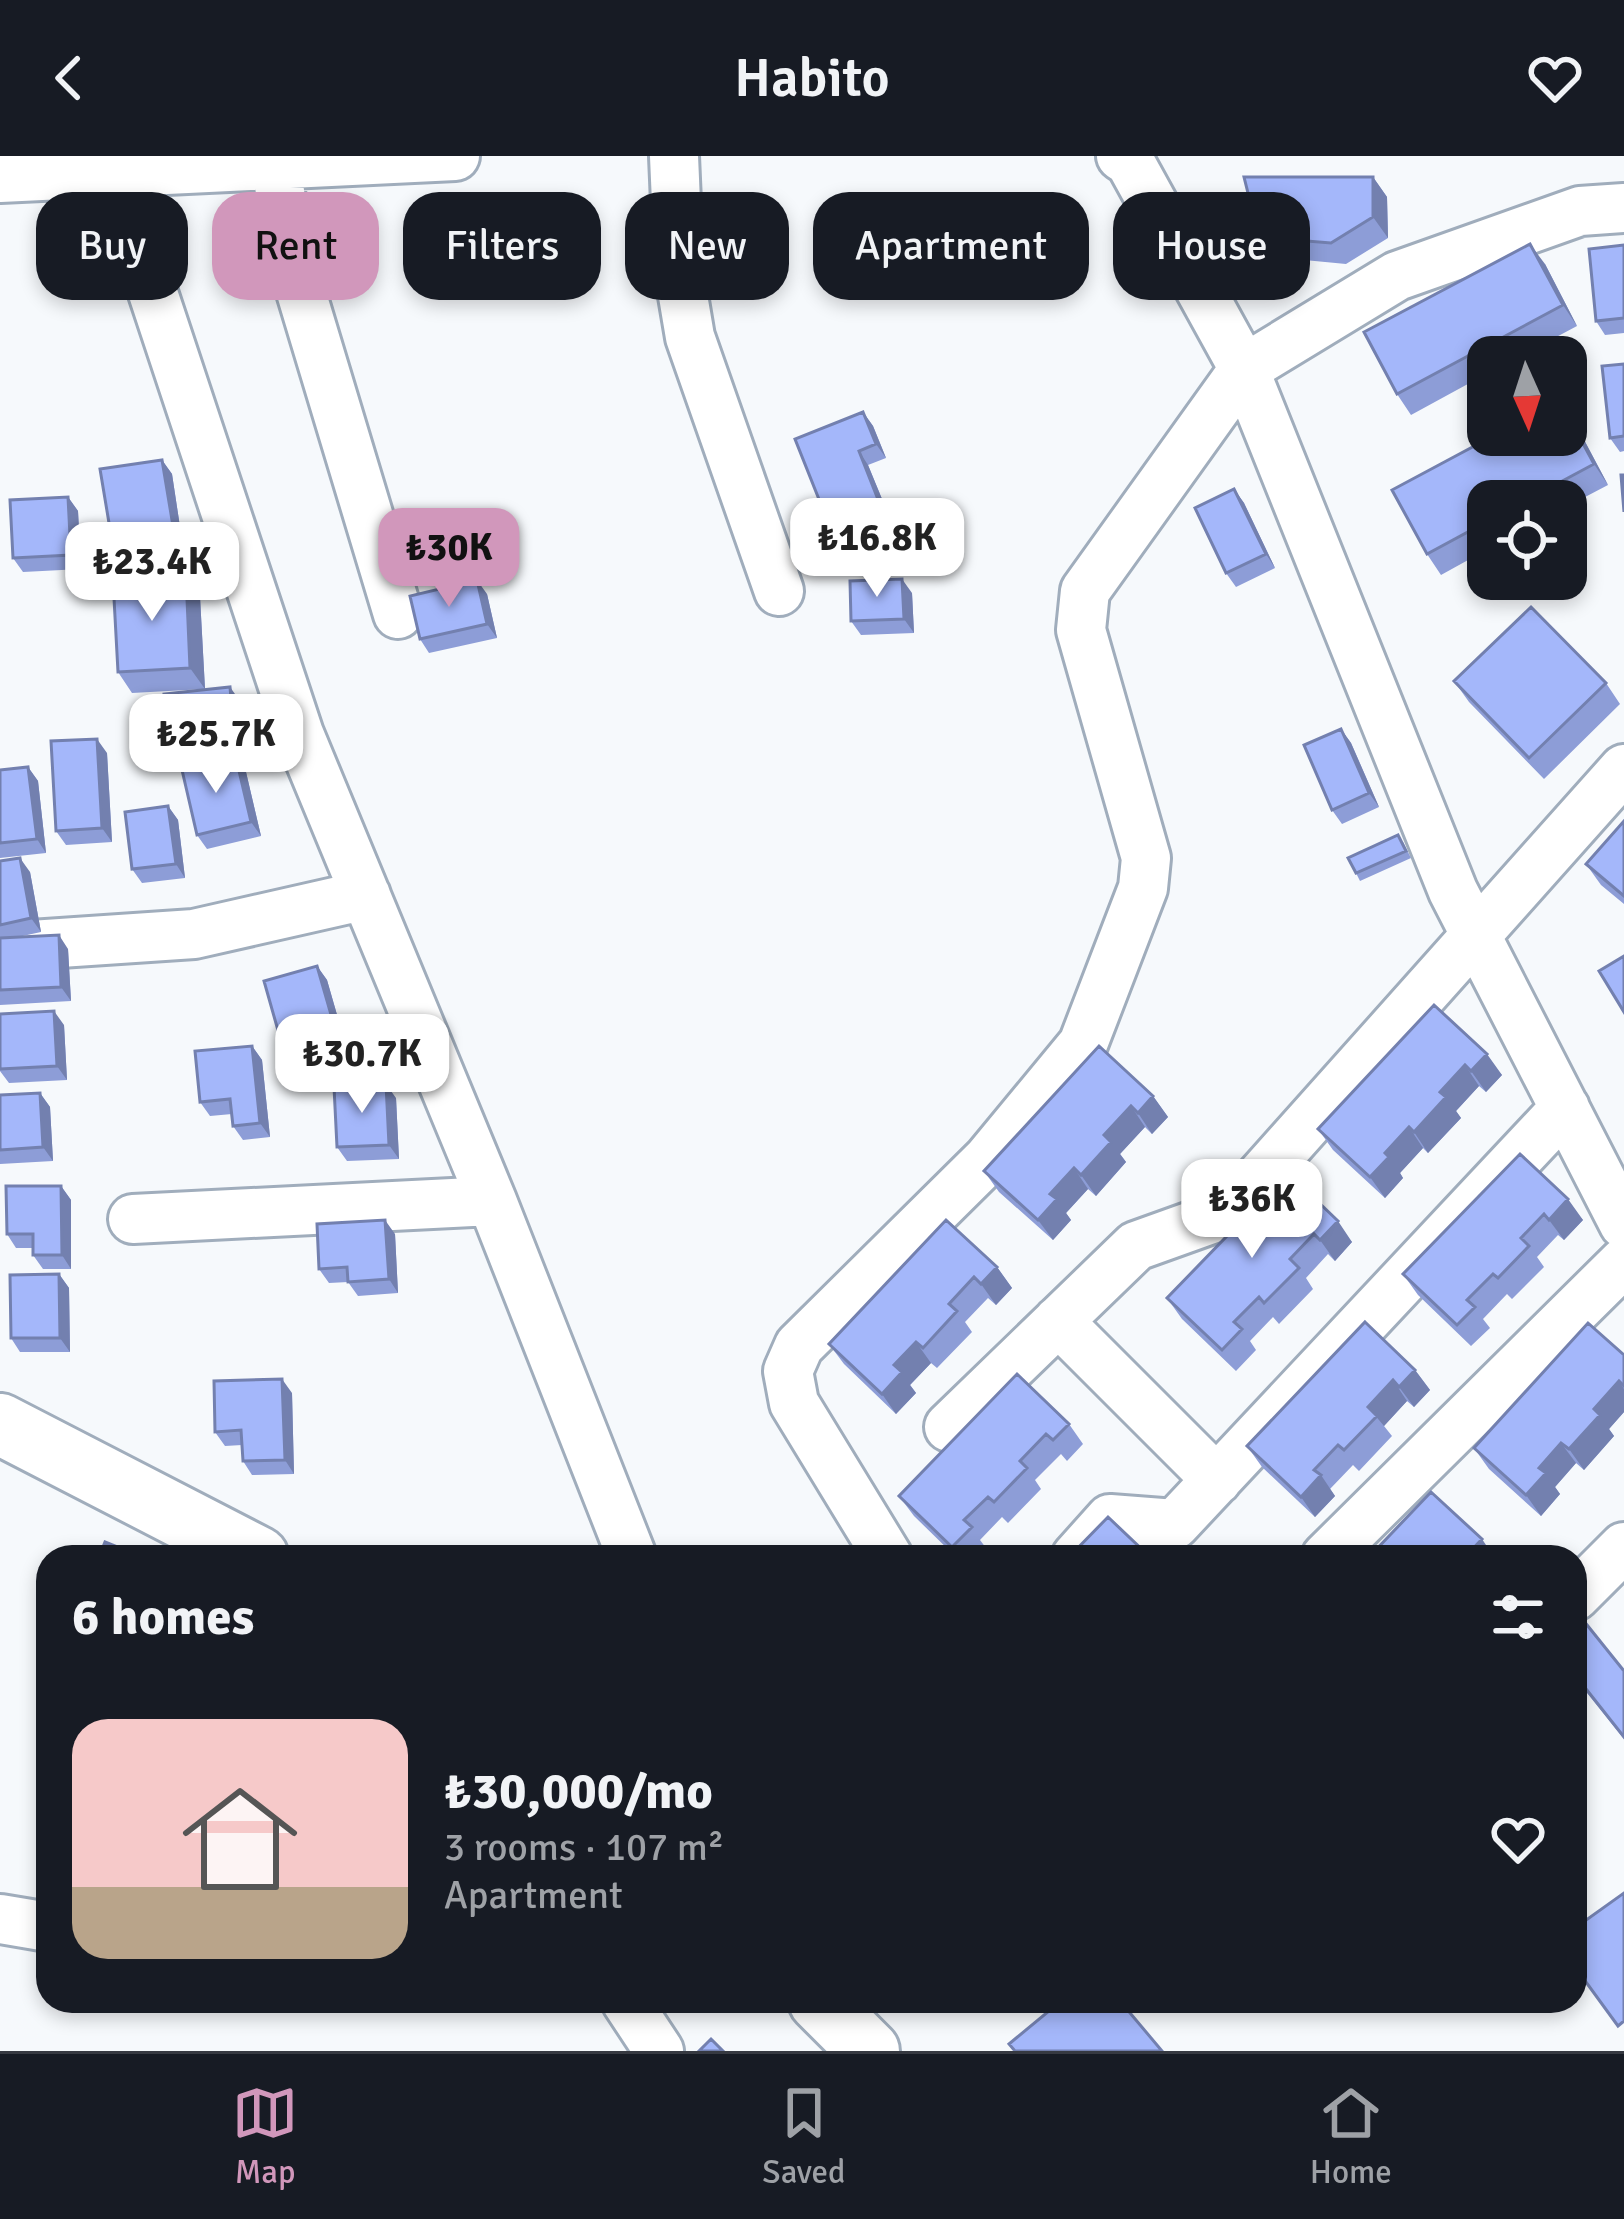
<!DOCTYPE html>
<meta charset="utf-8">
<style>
:root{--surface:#171b24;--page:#242831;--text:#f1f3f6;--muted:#9ea1a6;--line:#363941;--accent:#d197bb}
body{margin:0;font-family:Signika,sans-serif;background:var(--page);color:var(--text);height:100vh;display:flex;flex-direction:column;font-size:45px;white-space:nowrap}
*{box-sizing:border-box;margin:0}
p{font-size:39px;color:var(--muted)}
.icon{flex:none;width:66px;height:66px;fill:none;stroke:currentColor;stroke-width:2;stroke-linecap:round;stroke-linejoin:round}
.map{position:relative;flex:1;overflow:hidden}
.panel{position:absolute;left:36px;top:1389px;width:1551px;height:468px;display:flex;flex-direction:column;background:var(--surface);border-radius:36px;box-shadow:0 6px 18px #0003}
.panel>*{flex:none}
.guide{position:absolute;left:36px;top:36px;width:1554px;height:108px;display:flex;gap:24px}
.needle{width:78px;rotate:177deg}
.controls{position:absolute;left:1467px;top:180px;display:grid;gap:24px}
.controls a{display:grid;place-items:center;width:120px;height:120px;border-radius:24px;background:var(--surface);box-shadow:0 6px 18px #0003;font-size:60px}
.price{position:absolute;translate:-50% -102px;padding:0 27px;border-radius:24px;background:#fff;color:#222;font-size:39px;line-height:78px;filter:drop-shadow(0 3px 6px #0008)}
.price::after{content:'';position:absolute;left:50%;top:72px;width:36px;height:27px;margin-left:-18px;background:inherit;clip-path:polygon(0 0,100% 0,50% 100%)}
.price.selected{background:var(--accent);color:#111}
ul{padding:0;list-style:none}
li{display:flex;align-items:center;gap:36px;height:300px;padding:0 36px}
li span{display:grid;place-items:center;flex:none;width:336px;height:240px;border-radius:36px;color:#555}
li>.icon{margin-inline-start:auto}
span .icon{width:144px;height:144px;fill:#fffc;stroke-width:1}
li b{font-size:51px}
h2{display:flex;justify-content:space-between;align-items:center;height:144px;padding:0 36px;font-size:51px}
.tag{padding:0 42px;border-radius:36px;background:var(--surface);box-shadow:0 6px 18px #0003;font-size:42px;line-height:108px}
.tag.selected{background:var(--accent);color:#111}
header{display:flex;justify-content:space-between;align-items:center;height:156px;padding:0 36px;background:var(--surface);font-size:54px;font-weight:600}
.menu{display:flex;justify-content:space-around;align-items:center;height:168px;border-top:3px solid var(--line);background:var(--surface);font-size:33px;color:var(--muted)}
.menu a{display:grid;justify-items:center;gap:6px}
.menu .selected{color:var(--accent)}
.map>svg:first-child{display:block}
</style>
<header><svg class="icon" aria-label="back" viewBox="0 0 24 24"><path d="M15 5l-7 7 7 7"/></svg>Habito<svg class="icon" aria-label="heart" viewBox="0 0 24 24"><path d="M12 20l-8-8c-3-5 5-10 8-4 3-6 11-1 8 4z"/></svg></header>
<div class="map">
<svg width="1624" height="1895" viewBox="0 0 1624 1895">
<rect width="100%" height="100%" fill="#f6f9fc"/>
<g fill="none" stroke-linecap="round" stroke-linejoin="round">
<g stroke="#a0adbc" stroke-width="54">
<path id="minor" d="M674,0l5,116 11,65 89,254
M1121,0l9,6 114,207 209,522 171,333
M276,9l13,87 109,362
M113,16l186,562 193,467 140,356
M0,22l455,-22
M0,791l194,-13 172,-39
M133,1063l359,-18
M1058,1165l159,159
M949,1271l187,-181 92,-33 396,-444
M888,1401l-94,-154 -6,-32 11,-25 189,-187 95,-115 60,-156 3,-30 -65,-228 4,-39 159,-222 153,-93 183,-65 44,-3
M1076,1401l34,-38 65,5 390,-416
M1326,1401l298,-295
M1575,1440l49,-49
M0,1763l48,8
M626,1845l33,50"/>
</g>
<g stroke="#a0adbc" stroke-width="66">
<path id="major" d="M0,1268l258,133
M819,1845l50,50"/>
</g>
<use href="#minor" stroke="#fff" stroke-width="48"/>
<use href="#major" stroke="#fff" stroke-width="60"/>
</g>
<path fill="#8d9dd7" d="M1373,21l14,20 1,41 -42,26 -73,-7 -14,-20z
M1624,89v88l-19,2 -9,-14z
M1545,108l32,62 -58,31h-31v16l-77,42 -14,-21z
M1624,208v87l-4,1 -10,-14z
M863,256l10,14 13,32 -18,7 21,51 -51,20 -10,-14z
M1574,265l34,64 -42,22v-6h-78v48l-47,26 -14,-21z
M162,304l10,14 10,66 -61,9 -10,-14z
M1234,333l10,14 31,65 -39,19 -10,-14z
M68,341l10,14 3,58 -58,3 -10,-14z
M186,420l14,21 5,92 -73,4 -14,-21z
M912,437l2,40 -53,2 -10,-14z
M487,438l10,44 -68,15 -9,-14z
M1454,525l152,2 14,21 -76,75 -75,-77z
M240,545l5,56 -67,5 -9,-14z
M1341,573l10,14 28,64 -37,17 -10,-14z
M107,597l5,89 -46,3 -10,-14z
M236,602l10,14 15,64 -54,13 -10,-14z
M28,611l10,14 8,72 -46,5v-88z
M168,650l10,14 7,58 -43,5 -10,-14z
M1624,665v83l-23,-19 -15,-21z
M1403,686l8,16 -51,23 -4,-8z
M0,705l30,11 11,60 -23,5 50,12 3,52 -71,4z
M317,810l10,14 17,59 -53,16 -10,-14z
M1434,849l68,70 -16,17 -7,-6 -23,25 5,7 -33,35 -5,-5 -23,25 3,5 -18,20 -52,-48 -15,-21z
M0,858l64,11 3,55 -58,3 -9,-12z
M252,890l10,14 8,77 -27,3 -10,-14 -1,-12 -22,2 -10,-14z
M40,937l10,14 3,54 -53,3v-69z
M1153,940l15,21 -16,17 -7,-7 -25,27 6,8 -30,34 -8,-7 -22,24 5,7 -18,20 -54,-48 -15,-21z
M396,942l3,61 -52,2 -10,-14z
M1520,998l63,66 -19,20 -6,-5 -21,22 7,10 -32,32 -5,-5 -24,25 7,9 -19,18 -53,-51 -15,-21z
M1288,1017l64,69 -17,19 -7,-7 -22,24 7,11 -34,35 -6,-7 -23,24 6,9 -20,21 -54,-52 -15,-21z
M61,1030l10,14v69h-28l-10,-14v-7h-17l-9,-14z
M395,1078l3,59 -40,3 -10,-14 -19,1 -10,-14z
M997,1111l15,21 -16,17 -8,-7 -23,24 7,10 -35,36 -6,-5 -21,22 6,8 -20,21 -52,-50 -15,-20z
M59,1118l10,14 1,64h-50l-9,-14z
M1624,1199v57l-15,17 5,7 -30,34 -8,-7 -21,24 5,7 -19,22 -52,-47 -15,-21z
M1415,1214l15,20 -16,17 -7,-6 -23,25 8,10 -33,35 -6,-6 -23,24 5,7 -20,21 -53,-50 -15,-21z
M292,1237l2,81 -42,1 -9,-14 -1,-16 -17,1 -10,-14z
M1069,1268l14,20 -16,17 -6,-7 -26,26 6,9 -33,34 -6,-6 -22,23 6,8 -9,9h-21l-42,-41 -15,-20z
M1575,1454l49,61v68l-49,-61z"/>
<path fill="#7380af" d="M1373,21l14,20 1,41 -15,-21z
M1530,88l15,20 32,62 -14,-21z
M1566,253l8,12 34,64 -14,-21z
M863,256l10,14 13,32 -10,-14z
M859,295l9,14 21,51 -10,-14z
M162,304l10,14 10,66 -9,-14z
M1234,333l10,14 31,65 -9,-14z
M68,341l10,14 3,58 -10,-14z
M186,420l14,21 5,92 -15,-21z
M902,423l10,14 2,40 -10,-14z
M477,424l10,14 10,44 -10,-14z
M230,531l10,14 5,56 -10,-14z
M1341,573l10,14 28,64 -10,-14z
M97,583l10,14 5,89 -10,-14z
M236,602l10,14 15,64 -10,-14z
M28,611l10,14 8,72 -9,-14z
M168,650l10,14 7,58 -9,-14z
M20,702l10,14 11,60 -10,-14z
M59,779l9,14 3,52 -10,-14z
M317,810l10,14 17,59 -10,-14z
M54,855l10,14 3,55 -10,-14z
M252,890l10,14 8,77 -10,-14z
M1487,898l15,21 -16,17 -15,-21z
M1465,909l14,21 -23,25 5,7 -33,35 -14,-21 26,-40z
M386,928l10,14 3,61 -10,-14z
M40,937l10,14 3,54 -10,-14z
M1153,940l15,21 -16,17 -14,-21z
M1131,950l14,21 -25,27 6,8 -30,34 -15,-21 23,-40z
M1409,971l14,21 -23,25 3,5 -18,20 -15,-21 15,-24z
M1074,1012l14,21 -22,24 5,7 -18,20 -15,-20 12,-26z
M61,1030l10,14v69l-9,-14z
M1568,1043l15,21 -19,20 -15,-20z
M385,1064l10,14 3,59 -9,-14z
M1338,1065l14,21 -17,19 -15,-21z
M997,1111l15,21 -16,17 -15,-21z
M59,1118l10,14 1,64 -10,-14z
M916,1186l15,21 -21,22 6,8 -20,21 -14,-20 12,-29z
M1415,1214l15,20 -16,17 -15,-20z
M282,1223l10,14 2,81 -9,-14z
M1393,1224l14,21 -23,25 -16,-19z
M1619,1225l5,8v23l-15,17 5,7 -30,34 -15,-21 25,-40z
M1561,1287l15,20 -21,24 5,7 -19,22 -15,-21 13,-27z
M1321,1319l14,21 -20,21 -14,-20z
M1482,1383l12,18h-25l-2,-2z"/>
<path fill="#a4b7fa" stroke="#7380af" stroke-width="3" d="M1244,21h129v40l-42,26 -72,-6z
M1530,88l33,61 -166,89 -33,-62z
M1624,89v73l-28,3 -7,-72z
M1624,208v72l-14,2 -8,-72z
M863,256l13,32 -17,7 20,51 -51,20 -33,-83z
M1566,256l28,52 -69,37h-37v20l-61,33 -35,-64 103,-55h71z
M162,304l11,66 -62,9 -11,-66z
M1621,319h3v37z
M1234,333l32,65 -40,19 -31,-65z
M68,341l3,58 -58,3 -3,-58z
M186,420l4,92 -72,4 -5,-92z
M902,423l2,40 -53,2 -1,-40z
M477,424l10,44 -67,15 -10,-43z
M1531,451l75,76 -77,75 -75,-77z
M230,531l5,56 -66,5 -5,-54z
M1341,573l28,64 -37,17 -28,-65z
M97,583l5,89 -46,3 -5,-90z
M236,602l15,64 -54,13 -15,-65z
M28,611l9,72 -37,4v-73z
M168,650l8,58 -44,5 -7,-57z
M1624,665v75l-38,-32z
M1398,679l8,16 -50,22 -8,-15z
M20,702l11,60 -31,7v-64z
M59,779l2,52 -61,3v-52z
M1624,800v56l-25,-41z
M317,810l17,59 -53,16 -17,-60z
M1434,849l53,49 -16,17 -6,-6 -25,27 6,5 -32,35 -5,-5 -24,26 4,4 -19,20 -52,-48z
M54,855l3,55 -57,3v-55z
M252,890l8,77 -27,3 -3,-27 -30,3 -5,-51z
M1099,890l54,50 -15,17 -7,-7 -27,29 7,7 -30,33 -7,-7 -24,26 7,5 -19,21 -54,-49z
M386,928l3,61 -52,2 -3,-60z
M40,937l3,54 -43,3v-55z
M1520,998l48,45 -19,21 -5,-6 -23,24 8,8 -31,32 -5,-4 -26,26 8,7 -18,18 -54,-51z
M1288,1017l50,48 -18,19 -6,-6 -24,25 9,9 -35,35 -5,-6 -25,25 8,7 -20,21 -55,-52z
M6,1030h55l1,69h-29v-21h-26z
M385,1064l4,59 -41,3 -1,-15 -28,2 -2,-45z
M946,1064l51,47 -16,17 -7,-7 -25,27 8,7 -34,37 -7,-6 -22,23 8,7 -20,22 -53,-50z
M59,1118l1,64h-49l-1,-63z
M1365,1166l50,48 -16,17 -6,-7 -25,27 9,9 -33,34 -6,-5 -24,25 7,5 -20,22 -54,-51z
M1588,1167l36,32v31l-5,-5 -25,28 6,6 -31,34 -8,-6 -22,25 7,5 -20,22 -52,-47z
M1017,1218l52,50 -16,16 -7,-6 -26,27 7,7 -33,34 -6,-5 -24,23 8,7 -20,20 -53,-51z
M282,1223l3,81 -42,1 -2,-31 -26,2 -1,-51z
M1431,1336l51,47 -15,16 -7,-6 -7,8h-84z
M1108,1361l42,40h-81z
M105,1386l37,15h-43z
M1575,1454l49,61v66l-49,-62z
M1624,1737v128l-6,5 -43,-59v-39z
M1061,1845h59l42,50h-147l-6,-7z
M711,1883l12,12h-24z"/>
</svg>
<div class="controls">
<a><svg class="needle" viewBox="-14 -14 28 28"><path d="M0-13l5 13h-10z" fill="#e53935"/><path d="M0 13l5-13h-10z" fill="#9ea1a6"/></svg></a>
<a><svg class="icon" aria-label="locate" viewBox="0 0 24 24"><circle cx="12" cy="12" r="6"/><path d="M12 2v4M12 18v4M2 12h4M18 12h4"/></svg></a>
</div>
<b class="price" style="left:877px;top:444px">₺16.8K</b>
<b class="price selected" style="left:449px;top:454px">₺30K</b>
<b class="price" style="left:152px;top:468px">₺23.4K</b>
<b class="price" style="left:216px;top:640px">₺25.7K</b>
<b class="price" style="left:362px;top:960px">₺30.7K</b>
<b class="price" style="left:1252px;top:1105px">₺36K</b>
<div class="guide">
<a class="tag">Buy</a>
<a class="tag selected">Rent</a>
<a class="tag">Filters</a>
<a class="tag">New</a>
<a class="tag">Apartment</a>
<a class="tag">House</a>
</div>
<section class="panel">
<h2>6 homes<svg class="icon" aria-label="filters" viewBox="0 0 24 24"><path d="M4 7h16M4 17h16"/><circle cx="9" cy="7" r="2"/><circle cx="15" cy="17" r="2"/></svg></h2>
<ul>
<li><span style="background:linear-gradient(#f6c9c9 70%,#b9a48a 0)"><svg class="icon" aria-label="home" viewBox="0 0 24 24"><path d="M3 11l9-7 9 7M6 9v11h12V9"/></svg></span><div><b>₺30,000/mo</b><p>3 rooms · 107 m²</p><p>Apartment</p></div><svg class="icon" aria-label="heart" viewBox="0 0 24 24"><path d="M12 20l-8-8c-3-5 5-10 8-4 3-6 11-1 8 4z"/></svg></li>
</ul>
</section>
</div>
<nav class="menu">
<a class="selected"><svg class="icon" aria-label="map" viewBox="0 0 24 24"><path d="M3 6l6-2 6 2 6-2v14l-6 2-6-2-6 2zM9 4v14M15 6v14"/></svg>Map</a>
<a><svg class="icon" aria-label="saved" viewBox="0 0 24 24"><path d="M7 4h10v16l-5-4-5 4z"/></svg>Saved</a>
<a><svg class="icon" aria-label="home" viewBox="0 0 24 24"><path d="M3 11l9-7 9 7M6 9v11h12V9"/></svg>Home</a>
</nav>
